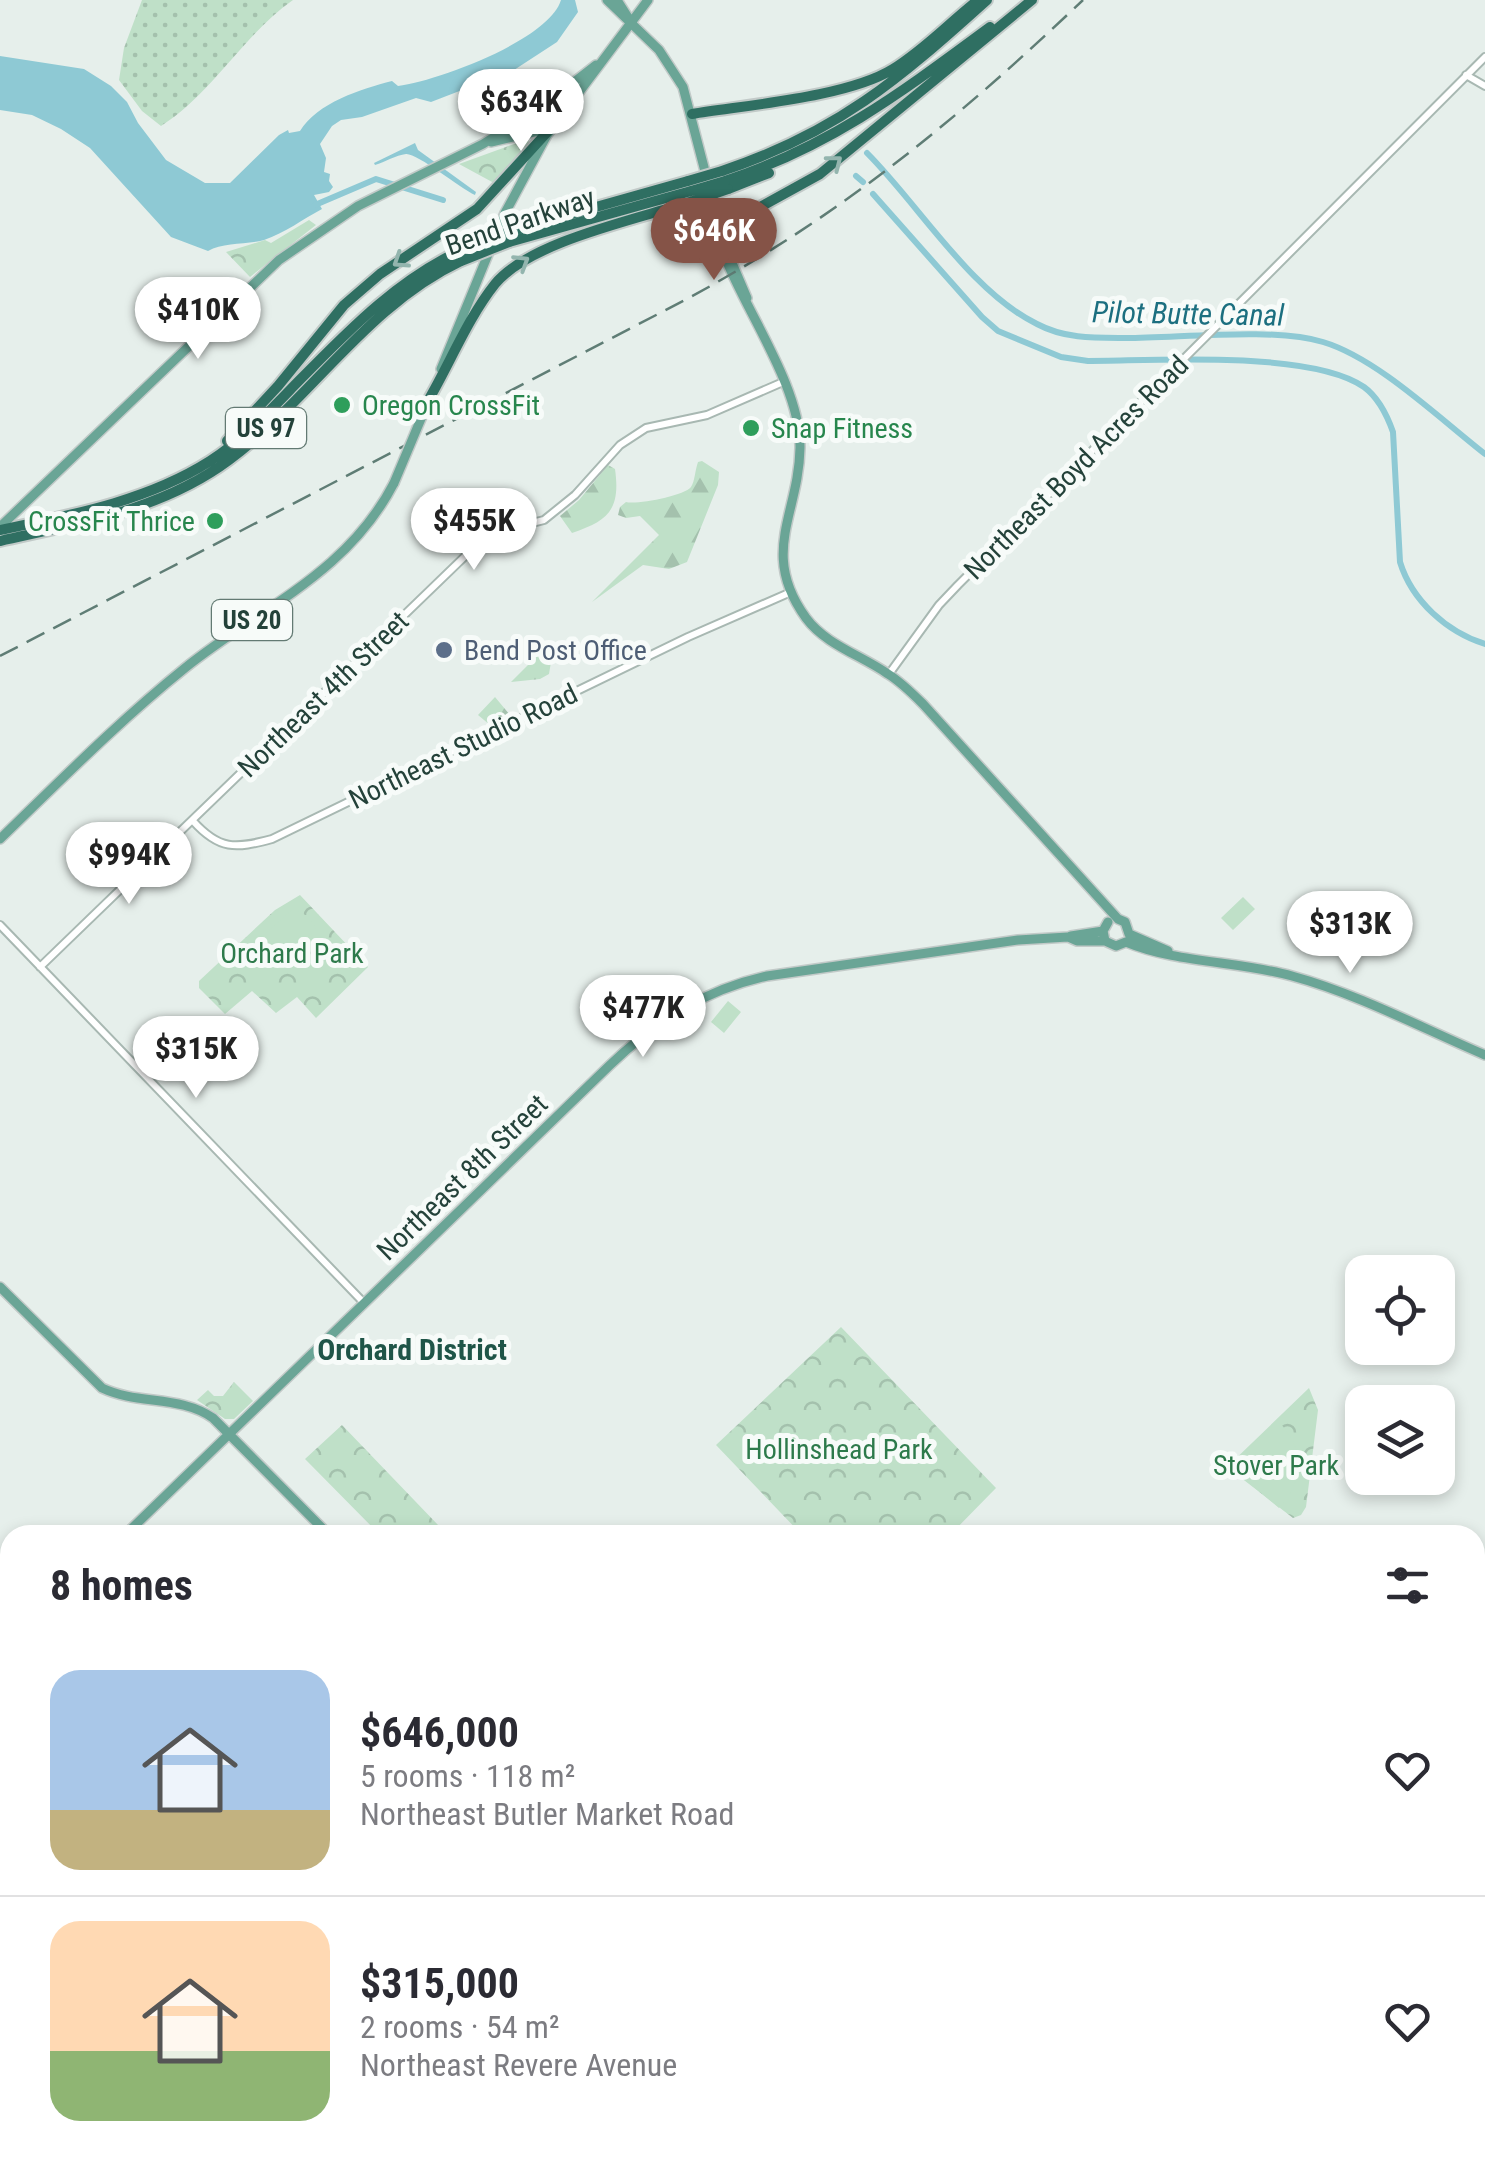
<!DOCTYPE html>
<meta charset="utf-8">
<style>
:root{--surface:#fff;--page:#f7f7f7;--text:#2b2b33;--muted:#7c7c81;--line:#e1e1e2;--accent:#855347}
body{margin:0;font-family:"Roboto Condensed",sans-serif;background:var(--page);color:var(--text);height:100vh;display:flex;flex-direction:column;font-size:38px;white-space:nowrap}
*{box-sizing:border-box;margin:0}
p{font-size:32px;color:var(--muted)}
.icon{flex:none;width:55px;height:55px;fill:none;stroke:currentColor;stroke-width:2;stroke-linecap:round;stroke-linejoin:round}
.map{position:relative;flex:1;overflow:hidden}
.sheet{position:absolute;left:0px;top:1525px;width:1485px;height:640px;display:flex;flex-direction:column;background:var(--surface);border-radius:30px 30px 0 0;box-shadow:0 5px 15px #0003}
.sheet>*{flex:none}
.controls{position:absolute;left:1345px;top:1255px;display:grid;gap:20px}
.controls a{display:grid;place-items:center;width:110px;height:110px;border-radius:20px;background:var(--surface);box-shadow:0 5px 15px #0003;font-size:50px}
.price{position:absolute;translate:-50% -85px;padding:0 22px;border-radius:35px;background:#fff;color:#222;font-size:32px;line-height:65px;filter:drop-shadow(0 2px 5px #0008)}
.price::after{content:'';position:absolute;left:50%;top:60px;width:30px;height:22px;margin-left:-15px;background:inherit;clip-path:polygon(0 0,100% 0,50% 100%)}
.price.selected{background:var(--accent);color:#fff}
ul{padding:0;list-style:none}
li{display:flex;align-items:center;gap:30px;height:250px;padding:0 50px}
li+li{border-top:2px solid var(--line)}
li span{display:grid;place-items:center;flex:none;width:280px;height:200px;border-radius:30px;color:#555}
li>.icon{margin-inline-start:auto}
span .icon{width:120px;height:120px;fill:#fffc;stroke-width:1}
li b{font-size:42px}
h2{display:flex;justify-content:space-between;align-items:center;height:120px;padding:0 50px;font-size:42px}
.map>svg:first-child{display:block}
</style>
<div class="map">
<svg width="1485" height="2165" viewBox="0 0 1485 2165">
<defs>
<pattern id="grass-dots" width="8" height="8" patternUnits="userSpaceOnUse" patternTransform="scale(2.5)"><rect width="8" height="8" fill="#bfe0c8"/><path d="M2 2h.1M6 6h.1" fill="none" stroke="#a4c1ad" stroke-width="1.8" stroke-linecap="round"/></pattern>
<pattern id="forest-firs" width="22" height="20" patternUnits="userSpaceOnUse" patternTransform="scale(2.5)"><rect width="22" height="20" fill="#bfe0c8"/><path d="M5 1l3.5 6h-7zM16 11l3.5 6h-7z" fill="#a4c1ad"/></pattern>
<pattern id="park-crowns" width="20" height="18" patternUnits="userSpaceOnUse" patternTransform="scale(2.5)"><rect width="20" height="18" fill="#bfe0c8"/><path d="M2 6a3 3 0 1 1 6 0M12 15a3 3 0 1 1 6 0" fill="none" stroke="#a4c1ad"/></pattern>
</defs>
<rect width="100%" height="100%" fill="#e6efeb"/>
<path fill="url(#grass-dots)" d="M142,0h151c-50,35 -80,93 -132,126l-19,-15 -23,-31 5,-32z
M10,2116v39h44l-3,10h-51v-39z
M81,2155h727l-10,10h-721z"/>
<path fill="url(#forest-firs)" d="M702,461l17,11 -1,13 -31,77 -18,7 -26,-4 -51,37 67,-67 -19,-19 -14,2 -8,-3 2,-8 6,-5c10,3 58,-6 65,-15 4,-6 4,-17 7,-25z
M608,465l7,4c6,42 -8,52 -43,64l-12,-17 19,-16z
M540,653l11,9 -2,12 -9,5 -29,3z
M495,697l15,18 -20,10 -12,-10z"/>
<path fill="url(#park-crowns)" d="M528,139l1,4 -28,37 -7,3 -35,-19z
M309,220l7,5 -66,52 -24,-25 39,-12 6,3z
M300,895l68,72 -52,51 -19,-21 -21,16 -24,-22 -27,23 -26,-26v-7l76,-71z
M841,1327l155,161 -46,47h-148l-86,-90z
M234,1382l19,19 -19,18h-9l-28,-19 11,-10 6,6h9z
M1309,1388l9,22 -12,97 -5,8 -8,3 -66,-51z
M342,1425l97,101 -10,9h-49l-75,-76z"/>
<path fill="#bfe0c8" d="M1243,897l12,12 -22,21 -12,-12z
M294,908l16,10 6,11 -34,33h-8l-18,-20z
M728,1001l13,11 -17,21 -13,-11z
M1278,1421c27,27 27,59 1,87l-48,-40z"/>
<path fill="#8ec9d4" d="M561,0h14l3,12 -21,30 -43,28 -83,32 -15,-4 -54,19 -21,3 -9,6 -12,18 6,14 -2,14 6,2 -1,7 4,6 -4,5 -15,3 8,14c-19,10 -37,24 -58,31 -18,5 -41,2 -56,11l-37,-14 -81,-89 -29,-19 -29,-14 -32,-5v-54l84,13 27,17 16,16 11,21 28,37 39,23h25l49,-48 9,-5 1,3 11,-2c17,-28 61,-42 92,-50l6,5c39,-5 151,-46 163,-86z
M415,143l3,7 58,42 -1,3c-15,-7 -58,-42 -69,-41 -10,1 -21,8 -31,11l-1,-2z"/>
<g fill="none" stroke-linecap="round" stroke-linejoin="round">
<path stroke="#8ec9d4" stroke-width="6" d="M867,153c52,52 104,139 170,171 28,15 58,14 89,14 55,0 147,-11 197,4 54,16 117,77 162,112
M856,176l7,6
M873,194l109,123 16,14 63,26 27,4c67,0 223,-11 276,26 15,11 23,28 29,45l7,130c12,39 47,70 85,82
M315,205l61,-26 67,21"/>
<g stroke="#a8b8b2" stroke-width="10">
<path id="minor" d="M1466,75l19,11
M889,674l50,-69 19,-20 527,-528
M193,821c26,29 42,28 79,18l416,-202 103,-45
M0,925l364,378
M40,967l448,-433 56,-14 31,-25 45,-50 26,-17 61,-13 76,-33"/>
</g>
<g stroke="#c2cac8" stroke-width="12">
<path id="major" d="M607,0l52,50 24,37 41,157 1,13c22,56 76,131 75,191 -1,66 -41,105 6,170 20,27 55,37 82,56 13,8 24,19 35,30l195,215 7,3 4,12
M617,0l12,19
M491,142l60,-14
M724,244l23,54
M441,369l64,-156 42,-78 101,-135
M0,527l279,-267 79,-54 125,-62 59,-37 54,-42
M0,839c60,-58 119,-118 185,-171 76,-61 162,-94 209,-185
M1108,922l-5,9 2,10 11,5 10,-4
M1129,934l39,17
M1071,936l32,-5
M1126,942c50,21 112,19 166,34 66,18 130,52 193,79
M0,1287l102,101c36,17 78,7 111,30l116,117
M125,1535l485,-470c46,-44 94,-75 157,-89l251,-36 50,-3 9,4h28
M0,1655l10,-9
M0,1956l10,18
M937,2155l11,10
M61,2165l3,-10
M69,2165l3,-10"/>
</g>
<g stroke="#c2cac8" stroke-width="14">
<path id="highway" d="M692,114c55,-9 156,-17 201,-45 31,-19 56,-46 84,-68
M722,171c116,-39 176,-91 265,-171
M725,181c106,-35 177,-89 265,-154
M728,189l41,-16
M719,224l32,-12 69,-38 212,-174
M511,231l177,-50
M509,242l182,-51
M429,399c22,-38 39,-81 66,-115 35,-43 144,-65 198,-83
M227,441l51,-55 66,-81 36,-31 97,-65 74,-81
M0,530c72,-15 147,-29 210,-69 30,-19 56,-46 80,-71 55,-56 106,-111 178,-143
M0,541c80,-18 162,-31 229,-81 83,-62 137,-154 232,-199"/>
</g>
<use href="#minor" stroke="#fff" stroke-width="6"/>
<use href="#major" stroke="#6aa596" stroke-width="9"/>
<use href="#highway" stroke="#2f6f62" stroke-width="10"/>
<path stroke="#5f7d75" stroke-width="2.5" stroke-dasharray="20 10" stroke-linecap="butt" d="M0,656l685,-356c154,-83 272,-180 398,-300"/>
<g stroke="#c2cac8" stroke-width="12" stroke-linecap="butt">
<path id="major-bridge" d="M394,483l29,-69"/>
</g>
<g stroke="#c2cac8" stroke-width="14" stroke-linecap="butt">
<path id="highway-bridge" d="M688,181l34,-10
M691,191l34,-10
M693,201l35,-12
M468,247l43,-16
M461,261l48,-19"/>
</g>
<use href="#major-bridge" stroke="#6aa596" stroke-width="9"/>
<use href="#highway-bridge" stroke="#2f6f62" stroke-width="10"/>
</g>
<defs><path id="oneway-chevron" d="M-2-3.5L2.5 0L-2 3.5" fill="none" stroke-width="1.6" stroke-linecap="round" stroke-linejoin="round" transform="scale(2.5)"/></defs>
<g stroke="#93b5ae">
<use href="#oneway-chevron" transform="translate(835 162) rotate(-38)"/>
<use href="#oneway-chevron" transform="translate(400 261) rotate(147)"/>
<use href="#oneway-chevron" transform="translate(522 262) rotate(-32)"/>
</g>
<g fill="#2e9e5b" stroke="#f7fbf9" stroke-width="4">
<circle cx="342" cy="405" r="10"/>
<circle cx="751" cy="428" r="10"/>
<circle cx="215" cy="521" r="10"/>
</g>
<circle fill="#5c6f8a" stroke="#f7fbf9" stroke-width="4" cx="444" cy="650" r="10"/>
<g text-anchor="middle" stroke-width="10" stroke-linejoin="round" paint-order="stroke">
<g fill="#f7fbf9" stroke="#637a73" stroke-width="2.5">
<rect x="226" y="408" width="80" height="40" rx="8"/>
<rect x="212" y="600" width="80" height="40" rx="8"/>
</g>
<g font-size="25" font-weight="bold" fill="#24423a">
<text x="266" y="437">US 97</text>
<text x="252" y="629">US 20</text>
</g>
<g font-size="28" fill="#24423a" stroke="#f7fbf9">
<text transform="translate(520 221) rotate(-19)" y="10">Bend Parkway</text>
<text transform="translate(1076 467) rotate(-45)" y="10">Northeast Boyd Acres Road</text>
<text transform="translate(323 694) rotate(-44)" y="10">Northeast 4th Street</text>
<text transform="translate(463 746) rotate(-26)" y="10">Northeast Studio Road</text>
<text transform="translate(462 1177) rotate(-44)" y="10">Northeast 8th Street</text>
</g>
<g font-size="28" fill="#27864d" stroke="#f7fbf9" text-anchor="start">
<text x="362" y="415">Oregon CrossFit</text>
<text x="771" y="438">Snap Fitness</text>
<text x="195" y="531" text-anchor="end">CrossFit Thrice</text>
</g>
<g font-size="28" fill="#4e5e75" stroke="#f7fbf9" text-anchor="start">
<text x="464" y="660">Bend Post Office</text>
</g>
<g font-size="28" fill="#2d7a4b" stroke="#f7fbf9">
<text x="292" y="963">Orchard Park</text>
<text x="839" y="1459">Hollinshead Park</text>
<text x="1276" y="1475">Stover Park</text>
</g>
<g font-size="30" font-style="italic" fill="#1c6f80" stroke="#f7fbf9">
<text transform="translate(1188 314) rotate(1)" y="10">Pilot Butte Canal</text>
</g>
<g font-size="30" font-weight="bold" fill="#1f5548" stroke="#f7fbf9">
<text x="412" y="1360">Orchard District</text>
</g>
</g>
</svg>
<div class="controls">
<a><svg class="icon" aria-label="locate" viewBox="0 0 24 24"><circle cx="12" cy="12" r="6"/><path d="M12 2v4M12 18v4M2 12h4M18 12h4"/></svg></a>
<a><svg class="icon" aria-label="layers" viewBox="0 0 24 24"><path d="M12 4l9 5-9 5-9-5zM3 14l9 5 9-5"/></svg></a>
</div>
<b class="price" style="left:521px;top:154px">$634K</b>
<b class="price selected" style="left:714px;top:283px">$646K</b>
<b class="price" style="left:198px;top:362px">$410K</b>
<b class="price" style="left:474px;top:573px">$455K</b>
<b class="price" style="left:129px;top:907px">$994K</b>
<b class="price" style="left:1350px;top:976px">$313K</b>
<b class="price" style="left:643px;top:1060px">$477K</b>
<b class="price" style="left:196px;top:1101px">$315K</b>
<section class="sheet">
<h2>8 homes<svg class="icon" aria-label="filters" viewBox="0 0 24 24"><path d="M4 7h16M4 17h16"/><circle cx="9" cy="7" r="2"/><circle cx="15" cy="17" r="2"/></svg></h2>
<ul>
<li><span style="background:linear-gradient(#a9c7e8 70%,#c2b280 0)"><svg class="icon" aria-label="home" viewBox="0 0 24 24"><path d="M3 11l9-7 9 7M6 9v11h12V9"/></svg></span><div><b>$646,000</b><p>5 rooms · 118 m²</p><p>Northeast Butler Market Road</p></div><svg class="icon" aria-label="heart" viewBox="0 0 24 24"><path d="M12 20l-8-8c-3-5 5-10 8-4 3-6 11-1 8 4z"/></svg></li>
<li><span style="background:linear-gradient(#ffd9b3 65%,#8fb573 0)"><svg class="icon" aria-label="home" viewBox="0 0 24 24"><path d="M3 11l9-7 9 7M6 9v11h12V9"/></svg></span><div><b>$315,000</b><p>2 rooms · 54 m²</p><p>Northeast Revere Avenue</p></div><svg class="icon" aria-label="heart" viewBox="0 0 24 24"><path d="M12 20l-8-8c-3-5 5-10 8-4 3-6 11-1 8 4z"/></svg></li>
</ul>
</section>
</div>
